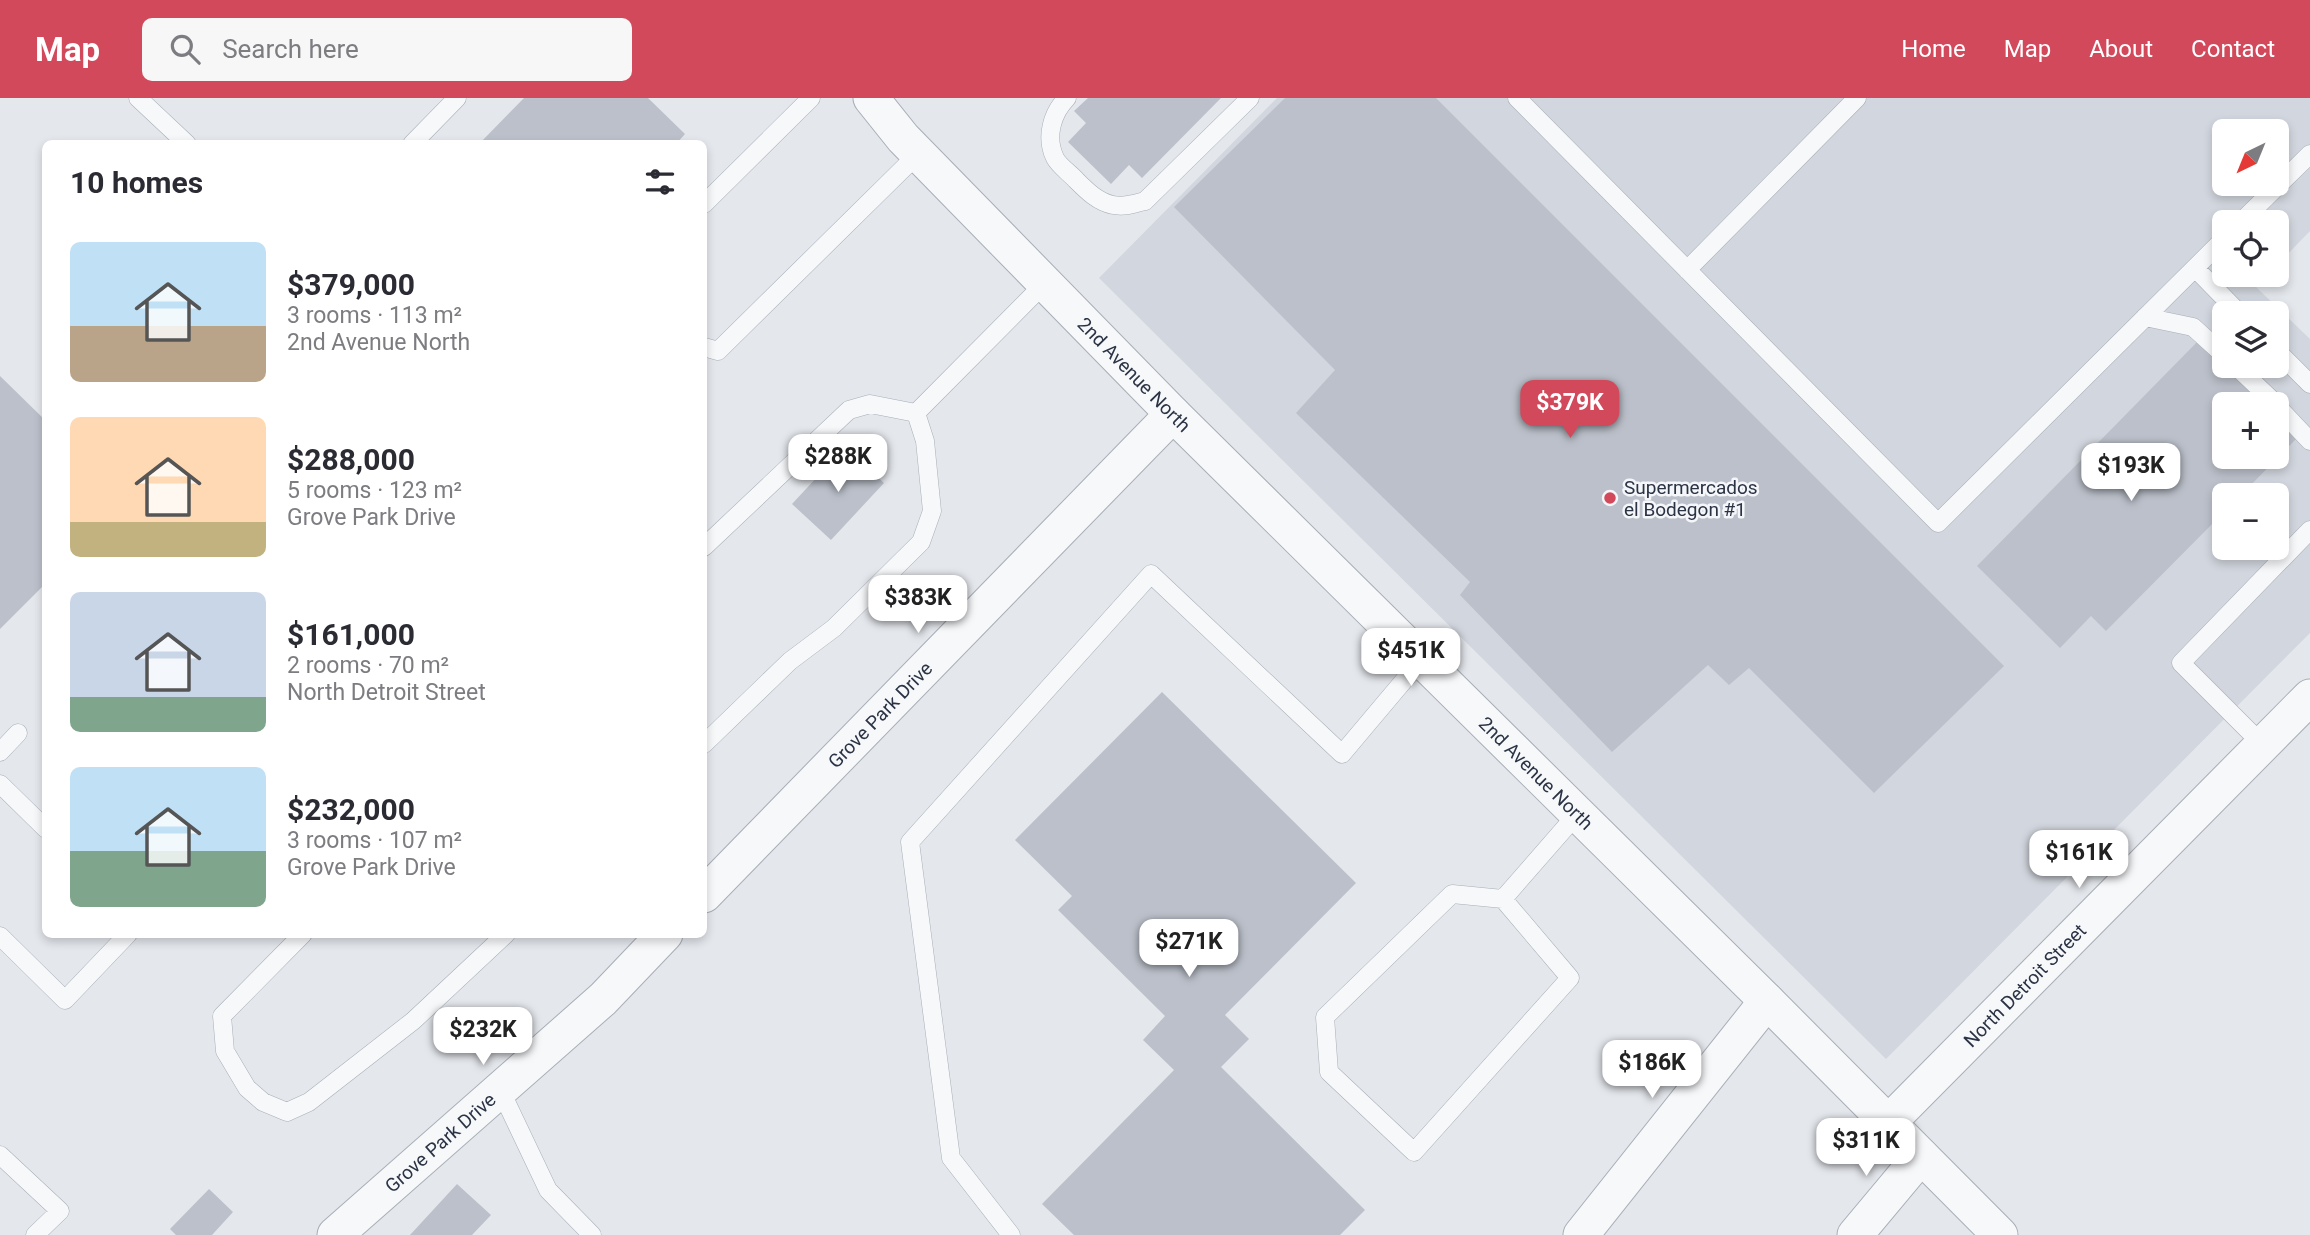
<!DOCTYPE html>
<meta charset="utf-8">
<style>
:root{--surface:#fff;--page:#f7f7f7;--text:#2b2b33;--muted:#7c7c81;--accent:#d1495b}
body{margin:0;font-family:Roboto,sans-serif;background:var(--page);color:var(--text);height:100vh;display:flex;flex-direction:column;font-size:26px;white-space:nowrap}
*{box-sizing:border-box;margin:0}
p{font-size:23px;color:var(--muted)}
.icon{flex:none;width:38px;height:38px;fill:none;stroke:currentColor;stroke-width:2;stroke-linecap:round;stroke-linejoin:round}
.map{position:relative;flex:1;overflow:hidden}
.side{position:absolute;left:42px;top:42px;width:665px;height:798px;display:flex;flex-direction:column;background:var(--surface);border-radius:10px;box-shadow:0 4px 10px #0003}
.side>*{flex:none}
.needle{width:46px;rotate:223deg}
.controls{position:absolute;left:2212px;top:21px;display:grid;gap:14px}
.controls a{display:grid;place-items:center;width:77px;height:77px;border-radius:10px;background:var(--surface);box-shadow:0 4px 10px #0003;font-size:35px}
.price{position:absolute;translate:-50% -60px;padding:0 16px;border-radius:14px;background:#fff;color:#222;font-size:23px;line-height:46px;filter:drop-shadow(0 2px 4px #0008)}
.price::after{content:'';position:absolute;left:50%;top:42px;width:21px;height:16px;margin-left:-10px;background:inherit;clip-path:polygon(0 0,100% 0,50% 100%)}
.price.current{background:var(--accent);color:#fff}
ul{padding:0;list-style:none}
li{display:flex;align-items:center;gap:21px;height:175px;padding:0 28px}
li span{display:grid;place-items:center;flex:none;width:196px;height:140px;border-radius:10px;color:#555}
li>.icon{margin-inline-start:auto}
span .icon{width:84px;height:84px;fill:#fffc;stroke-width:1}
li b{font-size:30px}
h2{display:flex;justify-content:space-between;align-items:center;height:84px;padding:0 28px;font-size:30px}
header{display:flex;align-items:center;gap:42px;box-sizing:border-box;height:98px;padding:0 35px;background:var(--accent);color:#fff}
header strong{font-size:33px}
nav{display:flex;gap:38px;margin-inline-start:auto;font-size:24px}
.search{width:490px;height:63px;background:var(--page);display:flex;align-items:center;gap:18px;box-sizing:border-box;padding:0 24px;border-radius:10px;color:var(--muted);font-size:26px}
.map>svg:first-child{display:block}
</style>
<header>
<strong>Map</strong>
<div class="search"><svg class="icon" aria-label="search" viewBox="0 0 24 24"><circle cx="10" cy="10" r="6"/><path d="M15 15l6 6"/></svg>Search here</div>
<nav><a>Home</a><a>Map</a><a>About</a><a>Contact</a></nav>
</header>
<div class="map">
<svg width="2310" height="1137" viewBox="0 0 2310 1137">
<rect width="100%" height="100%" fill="#e4e7ec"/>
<path fill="#d2d6de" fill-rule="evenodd" d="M1277,0h1033v133l-33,34v-43h-53v53h44l-12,12 54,52v294l-424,426 -787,-781zM2224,33h53v53h-53zM2224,215h53v53h-53zM2224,306h53v53h-53zM2224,397h53v53h-53z"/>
<path fill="#bbc0ca" d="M524,0h124l37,36 -9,10h-197z
M1088,0h133l-79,80 -13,-13 -18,19 -43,-42 18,-19 -12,-12z
M1285,0h151l568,568 -130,127 -125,-125 -20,17 -21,-20 -96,87 -152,-157 10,-13 -174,-169 39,-43 -161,-163z
M2200,241l65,65h-41v53h53v-41l21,21 -57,58h-17v17l-118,119 -15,-15 -31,32 -83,-82z
M0,278l46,45v162l-46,46z
M845,349l39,36 -53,57 -39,-36z
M1162,594l194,191 -131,132 24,24 -28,28 144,143 -25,25h-266l-32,-31 132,-134 -31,-30 22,-24 -107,-106 14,-14 -57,-56z
M457,1086l34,31 -19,20h-62z
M209,1091l24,23 -21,23h-36l-6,-6z"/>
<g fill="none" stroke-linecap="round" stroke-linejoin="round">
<g stroke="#a9aeb7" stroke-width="19">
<path id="lane" d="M138,0l49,46
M1067,0c-15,15 -22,39 -12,60 4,8 16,16 22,23 10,10 21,21 36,24 11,2 21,-1 32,-4l105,-103
M1517,0l421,425 286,-284
M412,46l45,-46
M704,106l107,-106
M2241,124l69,-68
M2195,170l44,45
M1687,172l170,-172
M2145,219l48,10 31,28
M704,249l14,4 201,-198
M2277,253l33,33
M2236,268l40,38
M2277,308l33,35
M916,315l129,-130
M704,449l145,-137 21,-6 46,9
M704,646l86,-83 44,-33 87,-86 11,-31 -7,-70 -9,-28
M2263,647l-82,-82 129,-133
M0,654l18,-19
M0,686l46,45
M1503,801l67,79 -156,174 -85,-80 -4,-55 127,-123 51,5 75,-86
M303,836l-81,82 3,35 22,37 16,14 24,10 22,-10 104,-81 93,-87
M0,838l65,64 63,-66
M500,991l48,101 44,45
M0,1057l60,56 -25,24
M1011,1137l-60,-77 -41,-316 241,-268 191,180 80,-95"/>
</g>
<g stroke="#a9aeb7" stroke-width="37">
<g id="street">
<path id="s1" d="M871,0l32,40 270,276 594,587 233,234"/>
<path id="s2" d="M704,797l469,-481"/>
<path id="s3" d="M1888,1025l422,-426"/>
<path id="s4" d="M335,1137l268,-236 62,-65"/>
<path d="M1581,1137l186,-234"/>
<path d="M1855,1137l66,-79"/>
</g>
</g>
<use href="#lane" stroke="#f7f8fa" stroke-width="18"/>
<use href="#street" stroke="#f7f8fa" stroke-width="35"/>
</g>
<circle fill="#d1495b" stroke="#f4f6f9" stroke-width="2.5" cx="1610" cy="400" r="7"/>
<g text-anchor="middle" stroke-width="5" stroke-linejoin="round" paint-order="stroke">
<g font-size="19" fill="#2b3445" stroke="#f4f6f9">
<text dy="7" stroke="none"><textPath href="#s1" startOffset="382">2nd Avenue North</textPath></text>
<text dy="7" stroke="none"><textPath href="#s2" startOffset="252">Grove Park Drive</textPath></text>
<text dy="7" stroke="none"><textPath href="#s1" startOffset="948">2nd Avenue North</textPath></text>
<text dy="7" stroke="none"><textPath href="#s3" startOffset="194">North Detroit Street</textPath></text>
<text dy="7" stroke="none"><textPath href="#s4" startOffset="140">Grove Park Drive</textPath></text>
</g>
<g font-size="19" fill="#2b3445" stroke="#f4f6f9" text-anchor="start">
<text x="1624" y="396">Supermercados<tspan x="1624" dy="22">el Bodegon #1</tspan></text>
</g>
</g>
</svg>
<div class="controls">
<a><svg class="needle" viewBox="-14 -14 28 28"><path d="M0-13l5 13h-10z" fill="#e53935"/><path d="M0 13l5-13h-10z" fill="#7c7c81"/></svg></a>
<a><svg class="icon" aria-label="locate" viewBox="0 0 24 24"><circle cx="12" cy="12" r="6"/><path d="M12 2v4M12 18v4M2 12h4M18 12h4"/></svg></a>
<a><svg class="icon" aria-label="layers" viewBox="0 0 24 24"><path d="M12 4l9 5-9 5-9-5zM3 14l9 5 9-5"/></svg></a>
<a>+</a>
<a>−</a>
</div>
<b class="price current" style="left:1570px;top:342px">$379K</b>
<b class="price" style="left:838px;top:396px">$288K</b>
<b class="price" style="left:2131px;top:405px">$193K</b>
<b class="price" style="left:918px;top:537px">$383K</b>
<b class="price" style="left:1411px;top:590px">$451K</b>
<b class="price" style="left:2079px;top:792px">$161K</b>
<b class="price" style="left:1189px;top:881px">$271K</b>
<b class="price" style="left:483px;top:969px">$232K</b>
<b class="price" style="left:1652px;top:1002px">$186K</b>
<b class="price" style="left:1866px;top:1080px">$311K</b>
<section class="side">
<h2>10 homes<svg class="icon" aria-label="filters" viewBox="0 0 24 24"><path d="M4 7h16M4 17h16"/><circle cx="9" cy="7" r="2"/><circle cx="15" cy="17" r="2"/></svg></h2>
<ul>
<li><span style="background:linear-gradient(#bfe0f5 60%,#b9a48a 0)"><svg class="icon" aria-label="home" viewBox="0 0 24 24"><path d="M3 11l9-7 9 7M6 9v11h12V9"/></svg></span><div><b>$379,000</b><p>3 rooms · 113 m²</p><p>2nd Avenue North</p></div></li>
<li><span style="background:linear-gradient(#ffd9b3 75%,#c2b280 0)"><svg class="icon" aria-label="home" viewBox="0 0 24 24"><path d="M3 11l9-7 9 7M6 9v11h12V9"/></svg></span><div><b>$288,000</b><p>5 rooms · 123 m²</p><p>Grove Park Drive</p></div></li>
<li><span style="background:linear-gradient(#c9d6e8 75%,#7fa58c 0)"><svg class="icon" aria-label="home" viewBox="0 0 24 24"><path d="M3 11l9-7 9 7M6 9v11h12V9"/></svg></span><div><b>$161,000</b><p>2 rooms · 70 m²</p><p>North Detroit Street</p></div></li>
<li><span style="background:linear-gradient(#bfe0f5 60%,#7fa58c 0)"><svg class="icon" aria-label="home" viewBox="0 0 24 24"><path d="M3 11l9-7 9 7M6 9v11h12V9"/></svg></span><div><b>$232,000</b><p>3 rooms · 107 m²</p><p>Grove Park Drive</p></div></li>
</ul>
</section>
</div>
